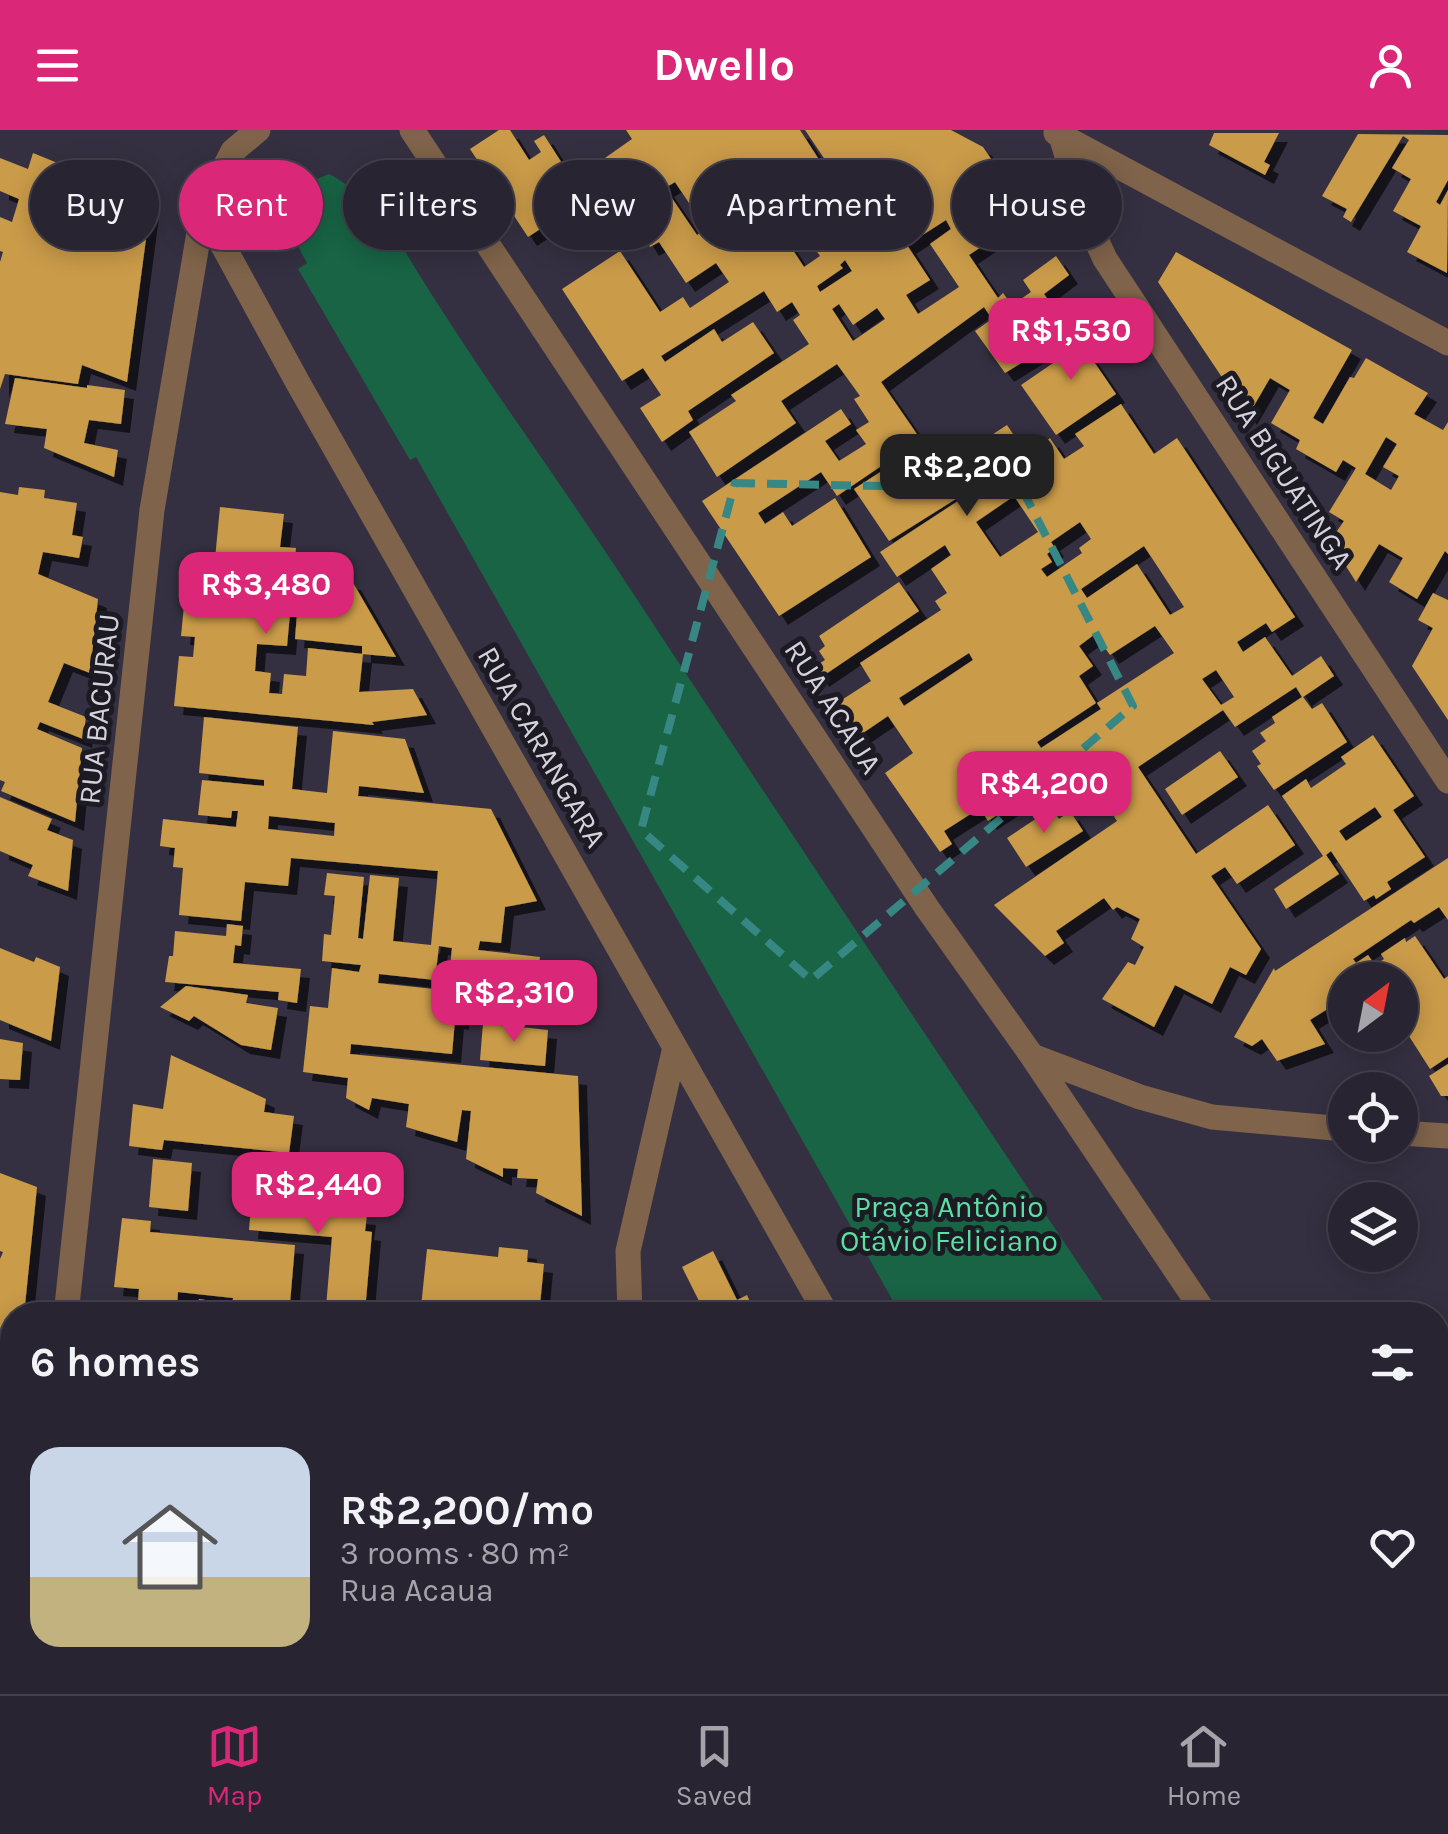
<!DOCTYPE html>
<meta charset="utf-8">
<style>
:root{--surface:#282431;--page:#34303d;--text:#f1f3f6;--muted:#a5a4ab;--line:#44414d;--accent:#db2777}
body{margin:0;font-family:Karla,sans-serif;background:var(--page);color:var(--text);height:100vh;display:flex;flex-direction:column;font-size:38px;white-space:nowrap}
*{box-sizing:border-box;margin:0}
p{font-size:32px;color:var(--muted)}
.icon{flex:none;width:55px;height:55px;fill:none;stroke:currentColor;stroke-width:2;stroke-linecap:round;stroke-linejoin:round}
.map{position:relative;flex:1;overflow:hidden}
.sheet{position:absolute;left:0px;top:1172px;width:1450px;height:392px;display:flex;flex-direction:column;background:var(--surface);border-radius:40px 40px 0 0;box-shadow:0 5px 25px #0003,0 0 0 2px var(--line)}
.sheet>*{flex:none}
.guide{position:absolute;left:30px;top:30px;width:1390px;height:90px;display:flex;gap:20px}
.needle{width:65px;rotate:32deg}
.fabs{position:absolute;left:1328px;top:832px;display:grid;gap:20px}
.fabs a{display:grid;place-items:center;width:90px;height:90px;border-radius:50%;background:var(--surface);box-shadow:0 5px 25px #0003,0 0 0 2px var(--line);font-size:50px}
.price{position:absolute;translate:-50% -85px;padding:0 22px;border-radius:20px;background:var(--accent);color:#fff;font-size:32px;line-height:65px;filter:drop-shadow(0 2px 5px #0008)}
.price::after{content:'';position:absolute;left:50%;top:60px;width:30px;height:22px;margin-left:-15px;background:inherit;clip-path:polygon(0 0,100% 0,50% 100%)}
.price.selected{background:#222;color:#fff}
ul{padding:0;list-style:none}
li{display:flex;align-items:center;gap:30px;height:250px;padding:0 30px}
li+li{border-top:2px solid var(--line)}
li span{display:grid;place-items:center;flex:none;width:280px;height:200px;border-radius:30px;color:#555}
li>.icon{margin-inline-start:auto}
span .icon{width:120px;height:120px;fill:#fffc;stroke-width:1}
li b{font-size:42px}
h2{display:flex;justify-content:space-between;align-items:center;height:120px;padding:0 30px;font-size:42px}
.chip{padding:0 35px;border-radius:45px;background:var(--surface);box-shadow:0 5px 25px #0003,0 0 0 2px var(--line);font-size:35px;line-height:90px}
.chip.selected{background:var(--accent);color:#fff}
header{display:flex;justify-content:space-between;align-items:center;height:130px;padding:0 30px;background:var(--accent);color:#fff;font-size:45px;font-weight:700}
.tabs{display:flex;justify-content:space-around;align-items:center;height:140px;border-top:2px solid var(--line);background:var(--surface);font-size:28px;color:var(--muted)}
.tabs a{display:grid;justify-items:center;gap:5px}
.tabs .selected{color:var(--accent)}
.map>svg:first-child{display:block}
</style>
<header><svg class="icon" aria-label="menu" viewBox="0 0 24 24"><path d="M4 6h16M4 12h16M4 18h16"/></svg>Dwello<svg class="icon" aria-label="person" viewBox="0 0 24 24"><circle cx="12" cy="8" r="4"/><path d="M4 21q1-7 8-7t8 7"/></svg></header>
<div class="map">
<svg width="1448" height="1564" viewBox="0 0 1448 1564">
<defs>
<filter id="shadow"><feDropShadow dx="9" dy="9" stdDeviation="0" flood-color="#0009"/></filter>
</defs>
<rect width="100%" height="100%" fill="#353041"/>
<path fill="#186445" d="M329,44c20,10 39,28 52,47l5,-2c69,120 152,231 229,347 165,251 331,500 498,749h-212l-485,-858 -6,3 -112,-191 9,-6c-24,-43 -33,-68 22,-89z
M1356,1552l8,12h-249l-6,-11z"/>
<path fill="#ca9b48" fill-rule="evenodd" filter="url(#shadow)" d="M499,0h11l19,30 12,-8 -7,-11 10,-6 28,44 -5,4 13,20 -52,34 -58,-88z
M626,0h174l66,103 11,-7 -32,-47 -5,3 -35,-52h146l32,17 46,68 -60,40 29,43 5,-5 9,12 19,-13 -8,-12 33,-24 13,19 -25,19 27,38 -66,41 -30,-42 17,-12 -8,-12 -103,75 58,84 46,-31 2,3 20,-13 20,30 23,-17 14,21 20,-13 -9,-12 46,-30 33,50 23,-16 118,179 -23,15 -6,-9 -29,19 6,10 22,-15 27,39 29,-20 13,20 -31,21 9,12 10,-6 25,39 -73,48 -17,-24 4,-2 -9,-13 14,-10 -6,-8 15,-10 -3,-6 30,-20 -6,-10 -61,40 -12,-17 -85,57 58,87 72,-49 27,40 -58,39 -12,-17 -14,9 50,73 -15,26 -16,-8 -18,37 -37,-19 -21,42 -52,-28 26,-37 7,3 9,-18 -13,-8 9,-20 -23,-12 -4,3 -9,-12 -48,33 8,12 -19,13 -51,-51 123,-84 -39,-59 -90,59 -8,-13 -36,23 8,13 -12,8 -55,-79 28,-20 -25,-37 -28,19 -23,-32 34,-22 -11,-18 81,-53 -6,-9 12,-8 -16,-24 20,-14 -6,-10 -48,32 -17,-25 81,-53 -2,-2 -70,44 -35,-52 45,-29 -3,-4 -59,40 -16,-24 -63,41 7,11 18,-12 9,14 43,-28 36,59 -92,59 -77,-115 139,-92 10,15 -26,17 14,20 27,-17 -10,-14 13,-8 -15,-23 6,-3 -23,-32 -56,37 15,22 -79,54 -28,-45 47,-31 -5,-6 78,-51 -16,-24 7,-5 -8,-13 -15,10 -13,-21 -103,65 4,6 49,-33 8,13 31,-20 21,31 -86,58 5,9 -31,22 -22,-34 21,-13 -18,-27 -21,13 -60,-92 58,-38 40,61 23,-15 7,11 39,-26 -13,-19 -30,20 -27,-41 -9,5 -17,-27 -12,8 -35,-52 11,-8 -2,-3 37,-26zM675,52l22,33 34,-23 8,15 -42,28 -32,-47zM946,90l5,9 -21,15 29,43 -41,27 -12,-19 24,-15 -23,-35zM801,98l19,28 -16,11 -19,-29zM845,130l7,11 -32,21 -3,-6 26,-18 -3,-3zM839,174l14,21 24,-17 8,11 -32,22 -21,-32zM1014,366l24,36 -38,25 -24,-35zM1080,392l11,17 -12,9 3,5 -35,24 -6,-8 11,-7 -5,-8 8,-6 -4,-6zM1144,416l40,61 -14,8 -33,-51 -50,34 -6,-9zM1155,496l19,27 -77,50 4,6 -60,39 -4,-6 59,-39 -17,-27 14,-10 -14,-20 16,-12 15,21zM969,523l4,7 -69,46 -5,-8zM1216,540l18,27 -13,8 -19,-26z
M1214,3h65l-15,29 6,3 -5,10 -56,-30z
M1358,4l90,1v45l-12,22 4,3 8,-15 -1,83 -40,-21 14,-26 -28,-15 18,-32 -19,-11 17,-28 -6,-4 -52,86 -8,-5 4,-8 -25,-13z
M33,23l118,48 -24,181 -45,-17 -4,19 -73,-10 -5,15v-127l3,-10 -3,-1v-34l12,5 7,-23 -19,-8v-33l28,11z
M1176,122l176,98 -39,68 10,6 27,-47 4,1 12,-20 62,35 -14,21 29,16 5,-8v132l-3,-3 -28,48 -28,-17 14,-24 -24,-14 -23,38 -26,-41 14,-20 -15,-9 27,-44 -13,-8 -7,12 -40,-23 4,-9 -29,-17 19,-33 -20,-12 -22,38 -90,-134zM1386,307l11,7 -14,23 16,9 -8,14 -26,-16z
M1098,188l11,16 -23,16 30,44 -60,41 -35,-50 54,-37 -7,-9z
M15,248l72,10v-3l38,5 -4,34 -32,-4 -5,23 34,7 -4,27 -70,-29 3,-19 -42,-5z
M19,357l26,3 -1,8 33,5 -5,32 11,2 -4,21 -36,-6 -5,22 60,25 -8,74 -26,-10 -16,39 38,15 -3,22 -43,-17 -3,7 45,19 -7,74 -74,-31 4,-9 -5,-2v-288l18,3z
M220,377l64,7 -4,33 16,1 -9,98 -30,-2 -2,27 16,2 -2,20 13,1 2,-20 22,2 2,-28 55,6 -4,38 54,-3 14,26 -55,7 2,3 -200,-19 5,-50 14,1 2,-20 -14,-1 7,-71 59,6 1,-9 -33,-3z
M300,446l52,5 44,76 -34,-3v-8l-67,-7z
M899,452l20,29 -99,67 -6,-11 11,-7 -6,-9 6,-5 -6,-10z
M1433,463l15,7v120l-36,-54 21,-38 -15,-8z
M204,587l94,10 -6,62 35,4 6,-62 72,8 19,54 -65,-7 -1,10 133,13 46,92 -32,6 -4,36 -21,-2 -2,9 62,7 -5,43 -53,-6v-5l-34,-3 4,-38 -13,-2 -4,34 -56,-6 -1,9 84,9 -2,29 -5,-1 -3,34 -101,-10 -1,10 228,22 4,140 -46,-23 2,-14 -21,-1 1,-9 -15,-1v9l-37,-18 5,-48 -9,-1 -5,32 -51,-15 3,-23 -37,-6 -3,12 -23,-12 2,-20 -45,-6 7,-66 18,2 4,-40 27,4 2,-7 -39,-4 2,-27 7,1 4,-39 -11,-1 3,-22 37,4 -6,61 5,1 7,-64 29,3 -6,63 38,4 7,-74 -147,-13 -3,28 -43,-4 -4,39 -62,-6 4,-47 -10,-1 2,-19 -15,-2 3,-27 73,8 2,-16h-6l-1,7 -33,-3 4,-35 62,6v-6l-65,-7zM269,686l66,7 -1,13 -66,-7z
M1373,605l41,61 -21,14 32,47 -38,25 4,7 -15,10 -2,-4 -10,6 -33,-50 -5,4 13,19 -53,35 -12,-20 49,-33 -41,-60 24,-17 5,9 35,-24 -5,-7zM1375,677l7,10 -36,24 -7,-10z
M1220,621l18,26 -56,38 -17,-26z
M0,667l52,22 -5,11 26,10 -5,51 -40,-15 5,-11 -33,-14z
M1052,678l7,11 11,-8 13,20 -57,36 -19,-29z
M1448,728v62l-9,-13 -25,16 -3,-3 -58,39 3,4 12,-8 7,10 9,-6 -3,-5 24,-16 1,4 9,-6 29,43 4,-3v81l-18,12 -30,-47v-42h-27l-4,-6 -5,3 2,3h-21v18l-35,22 15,24 -48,17 -15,-22 -10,7 -18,-9 40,-69 1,3z
M227,794l16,2 -2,20 -6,-1 -2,18 68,6 -4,34 -19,-3 1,-8 -114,-10 4,-26h4l2,-25 51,5z
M0,818l34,14 2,-5 24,10 -9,74 -51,-21z
M186,856l62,9 -2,8 32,5 -7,42 -30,-5 -47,-29 -5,5 -29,-14z
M483,893l65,7 -3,36 -65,-6z
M0,909l23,4 -3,37 -20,-1z
M171,925l95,44 -2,13 30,4 -5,37 -125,-13 -2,10 -33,-4 4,-42 30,5z
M1448,934v32h-7l-12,-20z
M153,1029l39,4 -4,48 -39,-4z
M254,1039l20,2 -1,17 22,2 -1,10 42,3 -1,10 32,3 -2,15 7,1 -7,79 -39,-4 6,-70 -83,-7z
M0,1043l37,14 -13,128h-12v113l-1,9 -8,-1 -1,7h-2v-184l3,-7 -3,-1z
M122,1088l29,3 -1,11 145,13 -5,58 9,1v11h-67l1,-17 -55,-6 -1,14 21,2 1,-9 18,3 -1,13h-79l2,-26 -25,-2z
M499,1117l29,3 -1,12 17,2 -5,51h-39l-79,-8 6,-58 71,8z
M713,1121l24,49 10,-5 9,20h-50l-24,-48z
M1438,1212h10v84l-10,-1z
M1438,1325l10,1v85h-10z
M76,1552h68l-1,12h-62z
M215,1552h34l-1,12h-34z
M257,1552h49v2l38,5 1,-5 15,2v-4h30l-1,12h-133z
M420,1552h171v12h-147l1,-2 -25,-2z
M813,1552h33l-14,9 1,3h-23l7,-4z
M856,1552h124l-20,12h-124z"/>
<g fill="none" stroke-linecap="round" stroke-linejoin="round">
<path stroke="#7f634a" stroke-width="25" d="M412,0l515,778 105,148 174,259
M1056,3l392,210
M1061,6l23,77 21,46 343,522
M203,79l95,174 529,932
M1032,926l108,41 72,20 133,12
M1400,1003l48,3
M66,1185l86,-805 51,-301 30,-58 25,-21
M630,1185l-2,-64 47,-204
M1438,1535l10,16
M641,1552v12
M1035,1552l7,12
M25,1564l1,-12"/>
</g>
<path fill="none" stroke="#378884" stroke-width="8" stroke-dasharray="20 12" stroke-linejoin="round" d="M735,353l287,6 111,217 -322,274 -170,-150z"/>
<g text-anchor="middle" stroke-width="10" stroke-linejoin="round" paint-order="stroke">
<g font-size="30" fill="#d5d2dd" stroke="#1c1a22">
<text transform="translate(1284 342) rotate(57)" y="10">RUA BIGUATINGA</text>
<text transform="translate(833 577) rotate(57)" y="10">RUA ACAUA</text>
<text transform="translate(99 579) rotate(-84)" y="10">RUA BACURAU</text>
<text transform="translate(542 617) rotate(60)" y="10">RUA CARANGARA</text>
</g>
<g font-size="30" fill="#5adfa4" stroke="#1c1a22">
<text x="949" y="1087">Praça Antônio<tspan x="949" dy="34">Otávio Feliciano</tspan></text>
</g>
</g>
</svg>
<div class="fabs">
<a><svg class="needle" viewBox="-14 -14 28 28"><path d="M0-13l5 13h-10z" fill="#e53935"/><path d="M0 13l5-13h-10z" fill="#a5a4ab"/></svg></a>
<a><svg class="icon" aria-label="locate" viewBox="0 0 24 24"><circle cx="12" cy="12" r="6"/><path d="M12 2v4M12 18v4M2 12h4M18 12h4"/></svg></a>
<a><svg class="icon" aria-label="layers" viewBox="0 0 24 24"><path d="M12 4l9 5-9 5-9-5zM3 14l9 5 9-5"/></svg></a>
</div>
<b class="price" style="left:1071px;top:253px">R$1,530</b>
<b class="price selected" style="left:967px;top:389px">R$2,200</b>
<b class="price" style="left:266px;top:507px">R$3,480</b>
<b class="price" style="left:1044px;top:706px">R$4,200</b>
<b class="price" style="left:514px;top:915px">R$2,310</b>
<b class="price" style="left:318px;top:1107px">R$2,440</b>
<div class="guide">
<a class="chip">Buy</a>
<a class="chip selected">Rent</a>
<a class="chip">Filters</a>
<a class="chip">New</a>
<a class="chip">Apartment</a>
<a class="chip">House</a>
</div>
<section class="sheet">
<h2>6 homes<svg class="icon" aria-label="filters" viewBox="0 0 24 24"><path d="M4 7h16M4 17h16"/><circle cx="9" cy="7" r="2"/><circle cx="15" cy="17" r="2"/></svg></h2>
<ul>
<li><span style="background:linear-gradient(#c9d6e8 65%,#c2b280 0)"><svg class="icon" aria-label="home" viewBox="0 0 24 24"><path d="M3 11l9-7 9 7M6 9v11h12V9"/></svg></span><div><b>R$2,200/mo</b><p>3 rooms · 80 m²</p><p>Rua Acaua</p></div><svg class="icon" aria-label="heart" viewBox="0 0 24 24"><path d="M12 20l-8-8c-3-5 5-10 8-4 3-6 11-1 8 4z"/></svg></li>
</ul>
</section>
</div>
<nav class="tabs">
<a class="selected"><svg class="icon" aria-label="map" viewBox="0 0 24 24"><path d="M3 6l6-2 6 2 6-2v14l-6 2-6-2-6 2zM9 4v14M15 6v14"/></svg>Map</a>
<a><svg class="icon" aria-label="saved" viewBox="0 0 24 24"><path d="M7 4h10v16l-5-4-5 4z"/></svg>Saved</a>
<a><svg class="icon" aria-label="home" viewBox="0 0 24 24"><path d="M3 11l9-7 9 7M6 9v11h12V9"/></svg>Home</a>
</nav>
